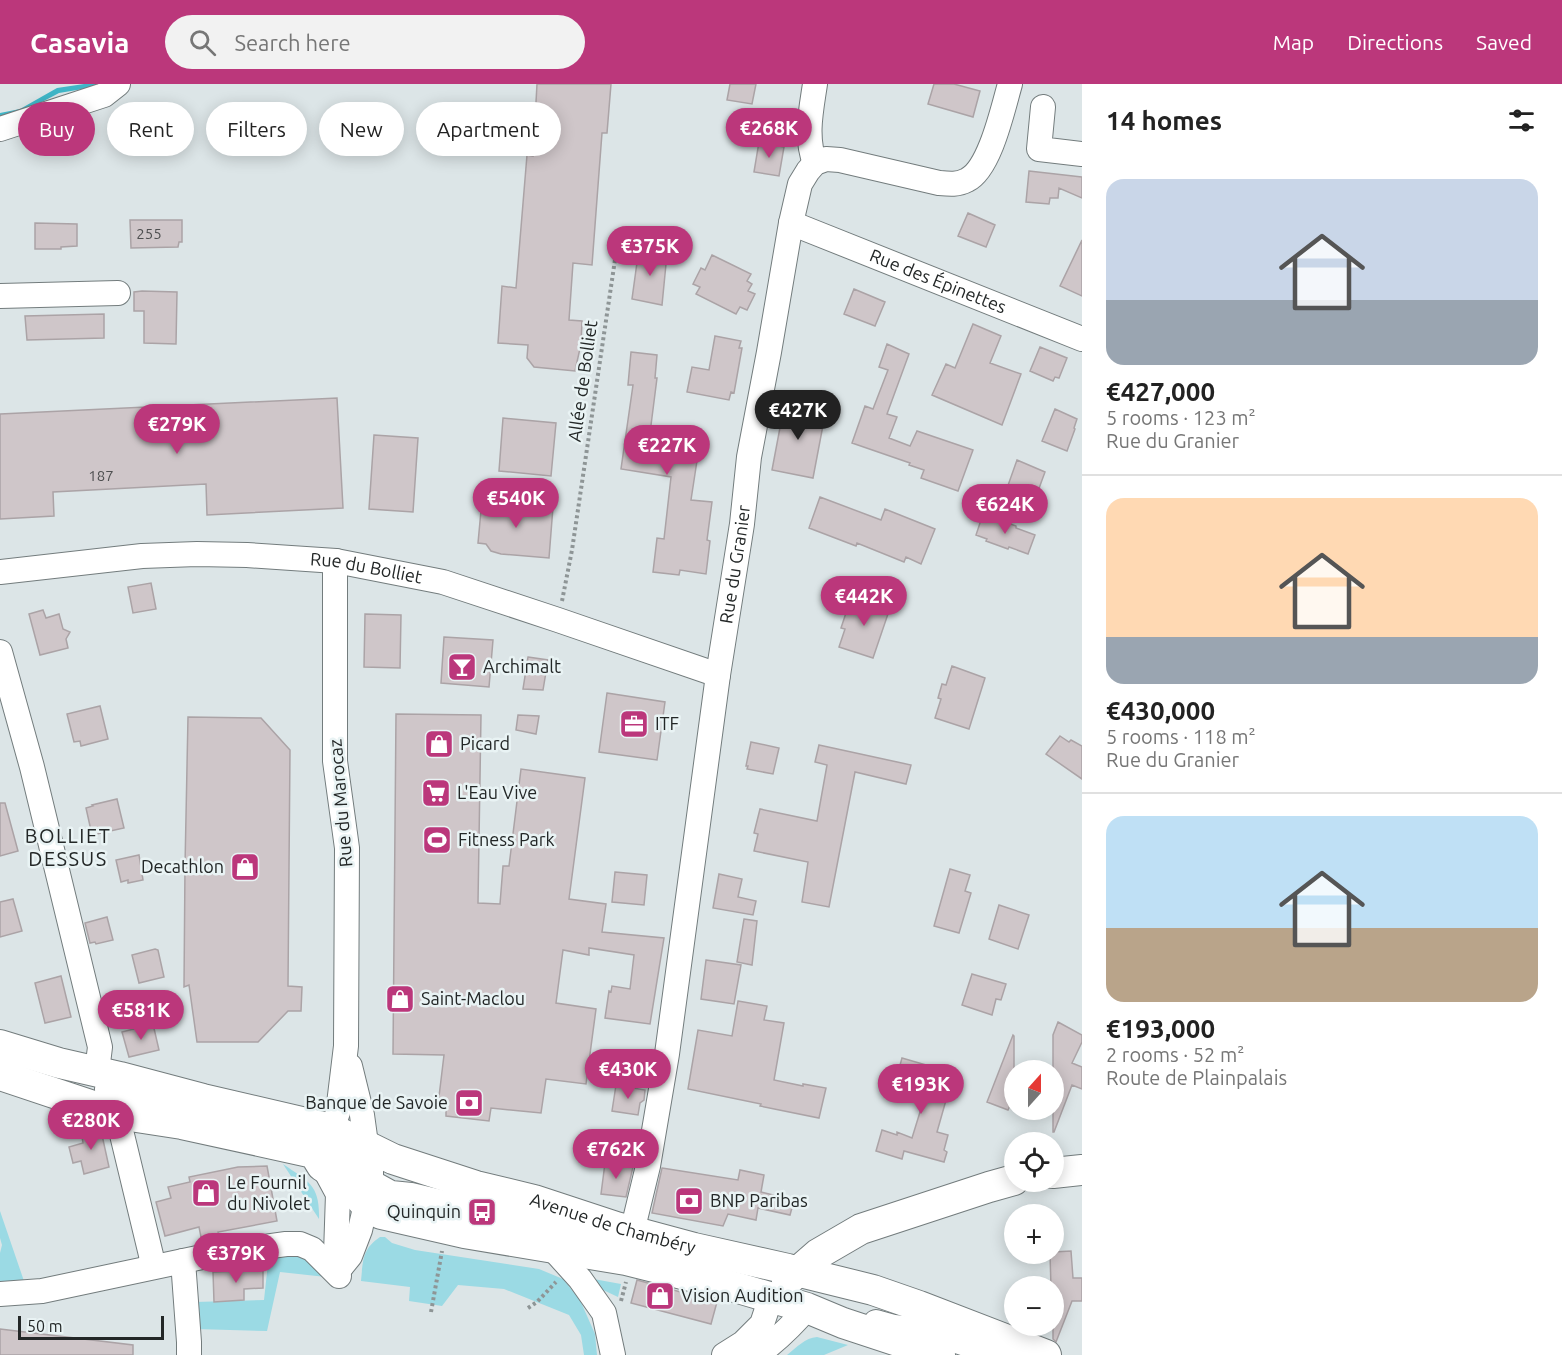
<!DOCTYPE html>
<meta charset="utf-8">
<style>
:root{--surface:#fff;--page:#f2f2f2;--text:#222;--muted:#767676;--line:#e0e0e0;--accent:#bb377b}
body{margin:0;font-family:Ubuntu,sans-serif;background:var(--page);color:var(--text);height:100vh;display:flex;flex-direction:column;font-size:22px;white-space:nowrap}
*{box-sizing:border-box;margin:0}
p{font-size:20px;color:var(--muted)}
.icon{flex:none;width:33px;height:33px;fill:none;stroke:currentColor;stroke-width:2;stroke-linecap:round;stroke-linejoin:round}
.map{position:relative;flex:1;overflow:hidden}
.sheet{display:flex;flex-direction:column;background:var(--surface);width:480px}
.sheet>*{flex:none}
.guide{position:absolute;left:18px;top:18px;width:570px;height:54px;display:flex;gap:12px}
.needle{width:39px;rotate:21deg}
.fabs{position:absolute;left:1004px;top:976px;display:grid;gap:12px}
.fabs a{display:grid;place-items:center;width:60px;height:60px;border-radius:50%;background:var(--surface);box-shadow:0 3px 15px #0003;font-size:30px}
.scale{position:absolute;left:18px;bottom:15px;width:146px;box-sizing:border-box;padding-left:6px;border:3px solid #232727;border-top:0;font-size:16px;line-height:21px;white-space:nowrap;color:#232727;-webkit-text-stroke:4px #e9f3f4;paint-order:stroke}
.price{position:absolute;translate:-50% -51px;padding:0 14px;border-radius:21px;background:var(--accent);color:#fff;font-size:20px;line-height:39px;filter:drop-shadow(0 2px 3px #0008)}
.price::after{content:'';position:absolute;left:50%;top:36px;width:18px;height:14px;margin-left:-9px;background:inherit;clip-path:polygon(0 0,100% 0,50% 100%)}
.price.selected{background:#222;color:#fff}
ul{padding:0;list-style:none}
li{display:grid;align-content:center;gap:12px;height:318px;padding:0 24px}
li+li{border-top:2px solid var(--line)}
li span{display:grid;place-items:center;height:186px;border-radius:18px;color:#555}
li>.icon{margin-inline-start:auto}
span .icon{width:108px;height:108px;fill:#fffc;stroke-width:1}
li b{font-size:26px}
h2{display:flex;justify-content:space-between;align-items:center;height:72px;padding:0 24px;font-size:26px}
.chip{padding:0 21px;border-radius:27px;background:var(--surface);box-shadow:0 3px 15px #0003;font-size:21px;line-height:54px}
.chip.selected{background:var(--accent);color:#fff}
header{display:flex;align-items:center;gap:36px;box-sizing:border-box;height:84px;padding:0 30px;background:var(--accent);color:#fff}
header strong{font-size:28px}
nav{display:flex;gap:33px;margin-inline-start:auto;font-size:21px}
.search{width:420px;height:54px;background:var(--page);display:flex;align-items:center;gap:15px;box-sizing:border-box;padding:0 21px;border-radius:33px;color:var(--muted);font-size:22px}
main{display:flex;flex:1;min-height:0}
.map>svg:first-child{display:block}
</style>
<header>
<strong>Casavia</strong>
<div class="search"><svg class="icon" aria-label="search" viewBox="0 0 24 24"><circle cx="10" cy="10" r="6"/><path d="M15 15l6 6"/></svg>Search here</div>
<nav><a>Map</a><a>Directions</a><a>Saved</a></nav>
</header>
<main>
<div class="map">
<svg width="1082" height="1271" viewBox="0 0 1082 1271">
<rect width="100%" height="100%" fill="#dce5e7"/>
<path fill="#9bdae4" d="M283,1080c26,18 37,21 36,55z
M0,1127l25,73 -25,1v-32l2,-8 -2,-7z
M380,1153h5l7,6 23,7 124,19 24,10 17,21 15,34 2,21h-13l-3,-20 -12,-20 -65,-26 -46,-4 -16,21 -33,-5 1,-14 -49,-6c2,-20 1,-32 19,-44z
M269,1170l38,1 19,22 -46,-5 -13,59 -72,-2v-27l69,-2z
M588,1194l33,6 -3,13 -17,-8z
M817,1253l31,8 -24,10h-37c10,-8 18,-17 30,-18z"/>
<path fill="#40b6c7" d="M84,0h17l-6,3 -36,6 -36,19 -23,6v-5l20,-4 37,-21z"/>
<path fill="#cfc6c9" stroke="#aba3a6" stroke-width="1.5" d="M537,0h74l-4,49h-5l-10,132 -19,-2 -4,57 13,1 -1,23 -6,27 -41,-4 -7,-9 1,-13 -30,-2 4,-57 14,2 11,-133 6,1z
M730,0h26l-4,20 -25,-4z
M934,0h20l26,7 -7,26 -45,-13z
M759,58l25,5 -5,29 -25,-4z
M1029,87l53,6v21l-23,-10 -1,10h-8l-1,6 -23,-2z
M968,129l27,12 -9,22 -28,-11z
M130,136h52v22h-3l-1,5 -47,1z
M35,139l42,1v22l-16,1v2h-26z
M1082,156v56l-22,-10z
M639,164l28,6 -5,51 -30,-6z
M712,171l39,19 -4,7 5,3 -4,7 7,3 -8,16 -7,-3 -4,7 -40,-20 4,-7 -7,-3 8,-16 4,2z
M854,205l31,13 -10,24 -31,-12z
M142,207l35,1 -1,52 -32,-1v-32h-10v-19z
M104,230v24l-77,2 -2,-24z
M973,240l28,12 -11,27 31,11 -19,51 -70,-30 14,-31 9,4z
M715,252l26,5 -2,7h3l-8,45 -3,-1 -2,8 -42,-8 5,-25 17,3z
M887,260l22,10 -22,60 10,3 -8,21 21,8 7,-15 56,19 -15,41 -37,-13 3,-8 -15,-5 1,-2 -58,-20 13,-37 8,3 15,-39 -9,-3z
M1040,263l27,11 -8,20 -4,-1 -2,4 -23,-10z
M631,268l26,3 -2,23h2l-7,55 50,8 -9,59 21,2 -5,38 3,1 -4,33 -26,-4 -1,5 -26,-3 4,-34 7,1 7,-62 -50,-8 12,-84h-5z
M337,314l6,110 -136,7 -1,-31 -153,8 1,24 -54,3v-105z
M785,317l29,5 -2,12 12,2 -11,58 -41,-8z
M1055,325l22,10 -3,9 1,1 -8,22 -25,-10z
M503,334l53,5 -5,53 -52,-5z
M374,351l44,3 -5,74 -44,-3z
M1017,376l28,12 -11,30 -28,-11z
M820,413l61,23 4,-11 50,20 -14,35 -15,-7 -2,5 -47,-19 -1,3 -47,-18z
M482,416l71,7 -4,51 -48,-4 -10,-3 -5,-7 -8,-1z
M983,430l33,12v2l19,7 -7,19 -19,-7 -1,2 -22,-8 1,-2 -11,-4z
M151,499l5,26 -23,4 -5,-26z
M856,512l34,12 -17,50 -34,-11 6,-18 -4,-1 5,-15 4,1z
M43,526l3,8 13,-4 4,15 7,3 -4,7 2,9 -28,7 -11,-41z
M365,530l36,1 -1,53 -36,-1z
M444,553l49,3 -4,47 -48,-4z
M528,573l20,3 -5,30 -20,-1z
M952,582l33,12 -16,51 -34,-11 6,-19 -3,-1 4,-14 4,1z
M607,609l58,9 -8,58 -58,-8z
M100,622l8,33 -27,7 -1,-5 -6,1 -7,-28z
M396,630l85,1 -3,188 22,1 3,-38h6l12,-97 64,9 -16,121 37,5 -4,28 62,6 -14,86 -45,-6 4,-27 2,1 1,-6 18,3 4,-34 -45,-7v7l-26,-5 -7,53 40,6 -10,75 -40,-5 -5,34 -50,-5 -2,13 -43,-5v-9l-8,-2 6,-50 -51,-1z
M518,631l21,1 -3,18 -20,-4z
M188,633l73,1 29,32 -2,236 14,1 -1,24h-13l-30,31h-61l-8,-57 -5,2 1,-121z
M1060,652l9,6 2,-2 11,6v33l-36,-25z
M751,658l28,6 -6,26 -26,-5 1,-3h-2z
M819,661l92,20 -5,19 -51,-12 -26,135 -27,-5 6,-40 -54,-11 4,-17 -4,-1 6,-24 57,12 10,-56 -12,-3z
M117,715l7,29 -32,7 -6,-27 7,-2 -1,-1z
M0,719h5l13,48 -18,5z
M139,771l4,25 -15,3v-3l-7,2 -5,-22z
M950,785l20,6 -5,16 6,2 -12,40 -25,-7z
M615,788l32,3 -3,30 -32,-3z
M719,790l23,5 -4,18 18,4 -3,14 -40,-7z
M13,815l9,32 -22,6v-35z
M999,821l30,10 -11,34 -29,-10z
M107,833l6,23 -17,4 -1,-2 -5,1 -5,-20z
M744,835l13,2 -5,44 -15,-3z
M155,865l3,1 6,27 -25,6 -7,-28z
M706,876l35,5 -7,39 -33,-5z
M972,890l34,10 -5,16 -5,-1 -4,16 -30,-10z
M61,892l10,41 -26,6 -10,-40z
M738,917l29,5 -3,14 20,3 -10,57 29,6v-2l23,4 -7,30 -59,-12 1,-2 -73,-15 10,-59 34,6z
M1058,938l24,13v7l-10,21 10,4v22l-10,-4 -18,47h-1v-97z
M153,940l6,26 -30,7 -7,-25z
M1013,951l1,1v60l-6,14 -21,-8z
M902,974l31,9 -2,7 21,5 -15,53 11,3 -4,15 3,2 -3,10 -40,-11 -2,8 -26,-8 6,-21 15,5v-3l15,6 8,-26 5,-19 -30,-10z
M616,1001l29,5 -1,10 -4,3 -2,12 -26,-4z
M100,1042l9,41 -25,7 -3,-13 -8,2 -4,-16 14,-4 -1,-6h3l-2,-7z
M605,1079l28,4 -7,30 -25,-3z
M267,1082l10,55 -59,11 2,7 -18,3 -3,-15 -34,9 -9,-34 15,-4 -3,-11 22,-5 -1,-5 49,-10z
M662,1084l76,12 2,-10 24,5 -3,17 33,8 -4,15 -32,-7 -2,12 -28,-6 -5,12 -71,-13z
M1071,1167l2,27h9v23h-10l-16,41 -3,-3v-52h-2l-1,-33h3v-2z
M263,1186v18l-19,1v11l-30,2 -1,-30z
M637,1196l80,22 -6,22 -80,-21z
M0,1245l133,16v10h-133z"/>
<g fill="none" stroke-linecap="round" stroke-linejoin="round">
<g stroke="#737c7d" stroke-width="26">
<g id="minor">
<path d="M1043,23l-4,42 43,5"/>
<path d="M0,45l104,-34 14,-11"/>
<path d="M815,79c-10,-26 -4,-52 0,-79"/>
<path id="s1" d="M791,139l291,116"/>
<path d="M0,212l118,-3"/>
<path id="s2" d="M0,488l142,-16 55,-2 50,1 89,6 107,21 115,38 160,55"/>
<path d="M0,568l32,115 68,280 -3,24"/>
<path d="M107,1005l25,6 26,9 52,11"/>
<path d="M117,1030l34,141 1,12"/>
<path d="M332,1045l6,-17 8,-66 1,-198 -12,-87v-188l1,-12"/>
<path d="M297,1048l13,4 28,14 33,32 20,11 20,2 71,17 159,36"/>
<path d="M324,1084l14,26 -2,60 5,13"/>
<path id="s3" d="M632,1148l16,-66 19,-112 51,-379 24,-151 7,-67 20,-105 22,-129 9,-39 8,-13 7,-8 11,-4 14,1 99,23c10,1 19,2 28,-3 23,-11 36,-72 43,-96"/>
<path d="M552,1164l28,31 24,34 9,42"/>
<path d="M183,1177l6,81v13"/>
<path d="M341,1183l9,-11 10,-26 11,-48v-19l-5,-19 -4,-29 -12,-49"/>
<path d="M0,1210l42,-3 179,-38 65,-9h14l12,5 27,27"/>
<path d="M876,1238l18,5 33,4 71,24"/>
<path d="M724,1271l19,-12 19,-19 9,-27"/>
<path d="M757,1271c19,-14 35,-29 50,-47"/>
</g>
</g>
<g stroke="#737c7d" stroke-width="32">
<g id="major">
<path id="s4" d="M0,961l59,18 61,14 83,22 129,30 61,30 83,27 58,14 82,27 78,21 94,21 85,21 46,16 127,49"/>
<path d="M0,991l117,39 65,10 132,29 8,13 21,13 23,26 15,9 83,19 162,27 112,28 69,20 36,15 97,32"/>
<path d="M1053,1089l29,-3"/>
<path d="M787,1197l31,-27 43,-25 128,-42 25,-7"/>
</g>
</g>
<path stroke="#8e9596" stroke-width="4" stroke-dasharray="3 3" stroke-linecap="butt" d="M562,517l10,-51 44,-297
M621,1217l5,-19
M528,1224l9,-6 19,-20
M431,1228l11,-61"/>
<use href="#minor" stroke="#fff" stroke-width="24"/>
<use href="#major" stroke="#fff" stroke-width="30"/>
</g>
<defs>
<g id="bar-square" transform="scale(1.5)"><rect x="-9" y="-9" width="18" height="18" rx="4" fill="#bb377b" stroke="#e9f3f4"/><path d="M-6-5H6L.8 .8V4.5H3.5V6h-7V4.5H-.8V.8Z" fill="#fff"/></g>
<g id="office-square" transform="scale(1.5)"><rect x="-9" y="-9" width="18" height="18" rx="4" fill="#bb377b" stroke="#e9f3f4"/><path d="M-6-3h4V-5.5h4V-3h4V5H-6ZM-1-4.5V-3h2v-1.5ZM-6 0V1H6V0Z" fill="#fff"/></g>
<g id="shop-square" transform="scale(1.5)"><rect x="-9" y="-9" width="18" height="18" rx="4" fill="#bb377b" stroke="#e9f3f4"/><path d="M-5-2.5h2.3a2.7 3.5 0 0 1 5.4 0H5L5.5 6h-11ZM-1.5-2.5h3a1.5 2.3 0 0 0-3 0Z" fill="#fff"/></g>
<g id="supermarket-square" transform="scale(1.5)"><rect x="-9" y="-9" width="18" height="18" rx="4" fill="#bb377b" stroke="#e9f3f4"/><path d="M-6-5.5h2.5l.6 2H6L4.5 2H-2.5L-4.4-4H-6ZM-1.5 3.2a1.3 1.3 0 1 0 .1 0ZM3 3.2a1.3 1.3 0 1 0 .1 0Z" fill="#fff"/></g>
<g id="stadium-square" transform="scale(1.5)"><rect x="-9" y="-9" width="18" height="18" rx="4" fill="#bb377b" stroke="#e9f3f4"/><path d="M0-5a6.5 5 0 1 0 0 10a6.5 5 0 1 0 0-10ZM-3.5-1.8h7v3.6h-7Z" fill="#fff"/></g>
<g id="bank-square" transform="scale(1.5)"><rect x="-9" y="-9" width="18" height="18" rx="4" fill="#bb377b" stroke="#e9f3f4"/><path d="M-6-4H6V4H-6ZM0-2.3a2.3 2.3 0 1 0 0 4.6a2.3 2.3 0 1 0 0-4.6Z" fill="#fff"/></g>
<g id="bus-square" transform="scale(1.5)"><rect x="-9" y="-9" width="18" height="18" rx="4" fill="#bb377b" stroke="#e9f3f4"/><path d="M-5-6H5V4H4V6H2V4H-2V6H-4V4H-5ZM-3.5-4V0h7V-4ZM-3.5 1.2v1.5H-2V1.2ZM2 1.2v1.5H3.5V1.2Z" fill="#fff"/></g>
</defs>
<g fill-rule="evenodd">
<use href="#bar-square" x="462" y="583"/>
<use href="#office-square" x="634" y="640"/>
<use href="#shop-square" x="439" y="660"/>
<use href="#supermarket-square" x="436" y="709"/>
<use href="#stadium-square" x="437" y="756"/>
<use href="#shop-square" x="245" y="783"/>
<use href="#shop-square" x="400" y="915"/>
<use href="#bank-square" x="469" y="1019"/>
<use href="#shop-square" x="206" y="1109"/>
<use href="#bank-square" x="689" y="1117"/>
<use href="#bus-square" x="482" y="1128"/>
<use href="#shop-square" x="660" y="1212"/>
</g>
<g text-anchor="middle" stroke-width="5" stroke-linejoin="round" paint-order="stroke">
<g font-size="15" fill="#4e4f50">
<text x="149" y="155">255</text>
<text x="101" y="397">187</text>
</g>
<g font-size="18" fill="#232727" stroke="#e9f3f4">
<text dy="6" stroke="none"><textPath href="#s1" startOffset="158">Rue des Épinettes</textPath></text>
<text transform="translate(583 297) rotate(-82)" y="6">Allée de Bolliet</text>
<text dy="6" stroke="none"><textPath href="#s3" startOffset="676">Rue du Granier</textPath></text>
<text dy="6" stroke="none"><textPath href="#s2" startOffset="368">Rue du Bolliet</textPath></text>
<text transform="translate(341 719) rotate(-95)" y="6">Rue du Marocaz</text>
<text dy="6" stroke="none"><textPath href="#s4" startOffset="640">Avenue de Chambéry</textPath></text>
</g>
<g font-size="18" fill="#232727" stroke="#e9f3f4" text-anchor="start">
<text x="483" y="589">Archimalt</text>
<text x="655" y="646">ITF</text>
<text x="460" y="666">Picard</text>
<text x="457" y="715">L'Eau Vive</text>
<text x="458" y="762">Fitness Park</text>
<text x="224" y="789" text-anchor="end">Decathlon</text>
<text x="421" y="921">Saint-Maclou</text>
<text x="448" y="1025" text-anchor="end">Banque de Savoie</text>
<text x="227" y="1105">Le Fournil<tspan x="227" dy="21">du Nivolet</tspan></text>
<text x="710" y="1123">BNP Paribas</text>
<text x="461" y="1134" text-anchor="end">Quinquin</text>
<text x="681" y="1218">Vision Audition</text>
</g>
<g font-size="20" letter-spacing="1.5" fill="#232727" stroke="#e9f3f4">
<text x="68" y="759">BOLLIET<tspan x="68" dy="23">DESSUS</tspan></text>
</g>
</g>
</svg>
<div class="fabs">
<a><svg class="needle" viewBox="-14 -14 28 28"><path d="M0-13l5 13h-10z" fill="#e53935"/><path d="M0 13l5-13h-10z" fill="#767676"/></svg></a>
<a><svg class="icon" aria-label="locate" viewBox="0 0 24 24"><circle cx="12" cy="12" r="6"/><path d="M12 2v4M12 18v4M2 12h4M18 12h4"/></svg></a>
<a>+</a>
<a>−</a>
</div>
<div class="scale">50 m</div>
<b class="price" style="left:769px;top:75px">€268K</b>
<b class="price" style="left:650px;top:193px">€375K</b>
<b class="price selected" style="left:798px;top:357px">€427K</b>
<b class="price" style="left:177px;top:371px">€279K</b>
<b class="price" style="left:667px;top:392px">€227K</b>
<b class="price" style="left:516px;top:445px">€540K</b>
<b class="price" style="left:1005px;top:451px">€624K</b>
<b class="price" style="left:864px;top:543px">€442K</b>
<b class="price" style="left:141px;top:957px">€581K</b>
<b class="price" style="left:628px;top:1016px">€430K</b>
<b class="price" style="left:921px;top:1031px">€193K</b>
<b class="price" style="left:91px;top:1067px">€280K</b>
<b class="price" style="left:616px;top:1096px">€762K</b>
<b class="price" style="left:236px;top:1200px">€379K</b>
<div class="guide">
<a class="chip selected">Buy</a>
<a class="chip">Rent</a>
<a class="chip">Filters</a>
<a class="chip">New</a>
<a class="chip">Apartment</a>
</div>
</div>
<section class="sheet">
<h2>14 homes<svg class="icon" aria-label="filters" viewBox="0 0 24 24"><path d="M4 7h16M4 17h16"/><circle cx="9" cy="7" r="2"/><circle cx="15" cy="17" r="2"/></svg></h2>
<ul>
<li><span style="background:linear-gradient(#c9d6e8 65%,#9aa5b1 0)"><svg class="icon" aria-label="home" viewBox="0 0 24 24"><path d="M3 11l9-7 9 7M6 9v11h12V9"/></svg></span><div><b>€427,000</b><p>5 rooms · 123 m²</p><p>Rue du Granier</p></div></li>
<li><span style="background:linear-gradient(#ffd9b3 75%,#9aa5b1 0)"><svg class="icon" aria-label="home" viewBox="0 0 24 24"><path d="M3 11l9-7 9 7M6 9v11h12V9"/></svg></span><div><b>€430,000</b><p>5 rooms · 118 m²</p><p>Rue du Granier</p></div></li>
<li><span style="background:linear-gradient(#bfe0f5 60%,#b9a48a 0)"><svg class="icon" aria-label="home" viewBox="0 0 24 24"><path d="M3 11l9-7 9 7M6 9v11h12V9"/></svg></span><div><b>€193,000</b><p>2 rooms · 52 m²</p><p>Route de Plainpalais</p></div></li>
</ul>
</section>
</main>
